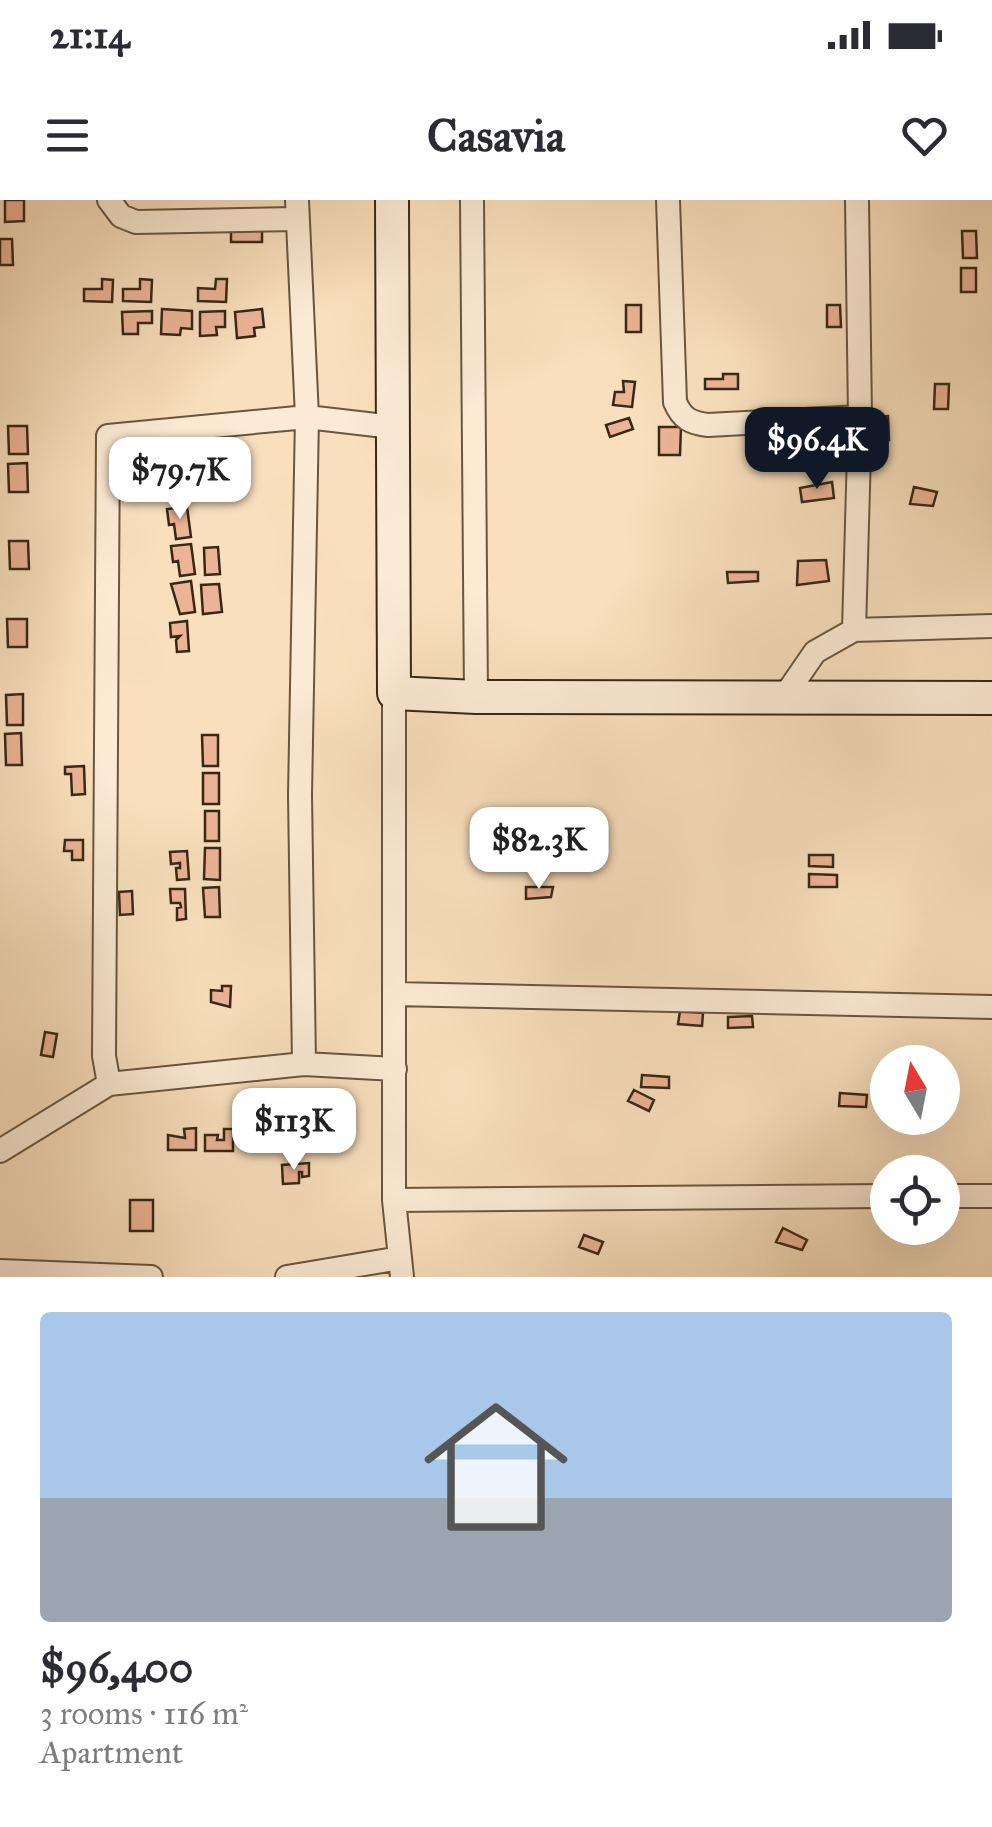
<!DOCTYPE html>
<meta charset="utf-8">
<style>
:root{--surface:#fff;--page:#f2f2f3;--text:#2b2b33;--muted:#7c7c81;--accent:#111827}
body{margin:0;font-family:"IM FELL Great Primer",serif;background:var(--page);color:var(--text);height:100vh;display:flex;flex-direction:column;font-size:38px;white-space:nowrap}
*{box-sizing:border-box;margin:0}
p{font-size:32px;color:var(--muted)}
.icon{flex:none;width:55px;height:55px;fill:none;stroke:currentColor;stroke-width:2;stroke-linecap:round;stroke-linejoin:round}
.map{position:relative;height:1077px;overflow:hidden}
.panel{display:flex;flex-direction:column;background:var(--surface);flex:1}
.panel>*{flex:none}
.needle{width:65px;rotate:350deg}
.buttons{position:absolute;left:870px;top:845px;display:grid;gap:20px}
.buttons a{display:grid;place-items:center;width:90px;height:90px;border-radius:50%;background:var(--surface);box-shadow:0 10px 40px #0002;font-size:50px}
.price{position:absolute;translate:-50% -85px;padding:0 22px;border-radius:20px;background:#fff;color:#222;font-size:32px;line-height:65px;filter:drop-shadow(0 2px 5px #0008)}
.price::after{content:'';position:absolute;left:50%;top:60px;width:30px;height:22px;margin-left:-15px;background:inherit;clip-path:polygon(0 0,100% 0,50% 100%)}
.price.on{background:var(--accent);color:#fff}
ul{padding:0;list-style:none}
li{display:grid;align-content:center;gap:20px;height:530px;padding:0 40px}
li span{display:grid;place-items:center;height:310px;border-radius:10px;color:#555}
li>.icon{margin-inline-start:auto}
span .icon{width:180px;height:180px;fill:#fffc;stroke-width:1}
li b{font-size:42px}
.status{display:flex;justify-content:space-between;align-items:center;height:70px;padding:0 50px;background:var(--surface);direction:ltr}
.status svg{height:28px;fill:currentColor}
header{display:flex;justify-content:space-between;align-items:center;height:130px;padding:0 40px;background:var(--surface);font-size:45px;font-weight:700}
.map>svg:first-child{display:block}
</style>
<div class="status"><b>21:14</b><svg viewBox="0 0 49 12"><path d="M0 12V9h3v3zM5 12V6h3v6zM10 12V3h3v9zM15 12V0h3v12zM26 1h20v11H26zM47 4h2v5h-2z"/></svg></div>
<header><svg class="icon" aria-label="menu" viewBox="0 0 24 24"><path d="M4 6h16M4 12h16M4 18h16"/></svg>Casavia<svg class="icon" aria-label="heart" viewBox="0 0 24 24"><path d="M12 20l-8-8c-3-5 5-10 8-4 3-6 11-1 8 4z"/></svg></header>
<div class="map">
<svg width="992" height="1077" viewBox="0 0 992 1077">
<rect width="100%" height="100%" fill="#f9dfbd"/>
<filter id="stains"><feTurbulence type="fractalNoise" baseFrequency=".002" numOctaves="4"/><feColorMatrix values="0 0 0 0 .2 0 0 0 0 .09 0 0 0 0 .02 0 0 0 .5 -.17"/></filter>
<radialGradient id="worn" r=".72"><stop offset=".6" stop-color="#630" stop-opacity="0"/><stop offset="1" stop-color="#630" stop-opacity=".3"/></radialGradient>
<path fill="#ecb497" stroke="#372813" stroke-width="2.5" d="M5,0h19v21l-19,1z
M231,29h31v13h-31z
M962,31h14l1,27h-14z
M0,39h12l1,26h-13z
M961,68h15v24h-15z
M102,79l11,1 -1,22 -28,-1v-12h18z
M140,79l12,1 -1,22 -28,-1v-12h17z
M216,79h11l-1,23 -28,-1v-13l17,1z
M626,105h15v27h-15z
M827,105h13l1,22h-14z
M162,109l30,2v18l-11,-1 -1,7 -19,-1z
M262,109l2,18 -10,1 1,8 -18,2 -2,-26z
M152,111v12h-14v11h-15l-1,-22z
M225,111v16h-9l1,8 -17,1v-24z
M723,174h15v15h-33v-10h18z
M623,181l12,1 -3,25 -19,-2 2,-13h9z
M935,184h14l-1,25h-14z
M888,216l1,24h-14l-1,-23z
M629,218l4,11 -23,8 -4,-12z
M8,226h19l1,28h-19z
M659,227h22l-1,28h-21z
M27,263l1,29h-19l-1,-28z
M832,282l2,16 -32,4 -2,-14z
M914,287l23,5 -4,14 -23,-2z
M187,307l4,30 -15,2 -2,-15 -5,1 -2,-16z
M9,341h19l1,28h-19z
M191,344l4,30 -15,2 -2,-15 -5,1 -2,-16z
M218,347l2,27 -15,1 -1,-27z
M826,360l3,21 -32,4 1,-24z
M727,372h31v9l-30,2z
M191,381l4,31 -15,2 -9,-30z
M219,384l3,28 -19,2 -2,-29z
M7,419h20v28h-19z
M187,421l2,30 -12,1 -1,-12 4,-4 -9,1 -1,-14z
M23,494v31h-16l-1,-30z
M21,533l1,32h-16l-1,-31z
M202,535h16v31h-15z
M84,566l1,28 -13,1 -1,-21h-6v-7z
M203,573h16v31h-16z
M205,611h14v30h-14z
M65,640h18v20h-11v-9h-8z
M205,648h15v32l-16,-1z
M187,651l2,28 -12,1 -1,-12h4v-5l-9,1 -1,-12z
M809,655h24v12l-24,-1z
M483,657h30l-1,11 -30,1z
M809,674l28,1v12h-28z
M219,687l1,30h-15l-2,-29z
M526,687h27l-2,10 -25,2z
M170,689h15l1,30 -9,1v-12l4,-1 -1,-4h-9z
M132,691l1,23 -13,1 -1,-23z
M222,786h9l-1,21 -19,-5v-12l11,1z
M680,811l23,2 -1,13 -24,-2z
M752,816l1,11 -25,1v-11z
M45,832l12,2 -4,23 -12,-2z
M642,875l27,2v11l-28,-1z
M634,890l20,10 -5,11 -21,-10z
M840,893l27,2 -1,12 -27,-1z
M196,928v22h-28v-15l17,3 -1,-9z
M224,929h9v22h-28v-16h13l-1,5h7z
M309,963v13l-7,1v-5h-3v11l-16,1 -1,-19z
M130,1000h23v31h-23z
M783,1028l24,12 -5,10 -26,-8z
M584,1035l19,7 -5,12 -19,-7z"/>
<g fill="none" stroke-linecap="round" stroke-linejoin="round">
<g stroke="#68563e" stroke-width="26">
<path id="street" d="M109,0l12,16 15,6 161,-3
M297,0l10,217 -7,378 4,269
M472,0l4,497
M668,0l7,202c7,17 16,21 33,23l152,-8
M393,227l-86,-10 -199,19 -4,620 5,28 195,-20 91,5
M854,430l6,-213 -3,-217
M394,493v507l8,77
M782,500l33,-48 39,-22 138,-4
M395,794l597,13
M0,951l109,-67
M942,996h50
M394,1000l494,-4
M0,1071l151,6
M287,1077l113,-19"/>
</g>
<g stroke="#372813" stroke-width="36">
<path id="secondary" d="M392,0l2,493 82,4 516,1"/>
</g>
<use href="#street" stroke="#fbead4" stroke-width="22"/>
<use href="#secondary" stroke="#fbead4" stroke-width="32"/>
</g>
<rect width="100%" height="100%" filter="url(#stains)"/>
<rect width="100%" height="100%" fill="url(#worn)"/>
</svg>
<div class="buttons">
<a><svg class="needle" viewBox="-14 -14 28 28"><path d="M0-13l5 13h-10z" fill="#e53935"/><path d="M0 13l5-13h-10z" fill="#7c7c81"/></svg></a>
<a><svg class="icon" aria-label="locate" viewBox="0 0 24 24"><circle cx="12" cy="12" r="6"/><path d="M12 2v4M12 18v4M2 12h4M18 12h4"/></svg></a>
</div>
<b class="price on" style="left:817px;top:292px">$96.4K</b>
<b class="price" style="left:180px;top:322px">$79.7K</b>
<b class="price" style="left:539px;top:692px">$82.3K</b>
<b class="price" style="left:294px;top:973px">$113K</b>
</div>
<section class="panel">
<ul>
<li><span style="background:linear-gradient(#a9c7e8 60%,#9aa5b1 0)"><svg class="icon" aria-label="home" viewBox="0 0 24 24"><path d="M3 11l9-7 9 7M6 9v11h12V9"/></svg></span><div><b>$96,400</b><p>3 rooms · 116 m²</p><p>Apartment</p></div></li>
</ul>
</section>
